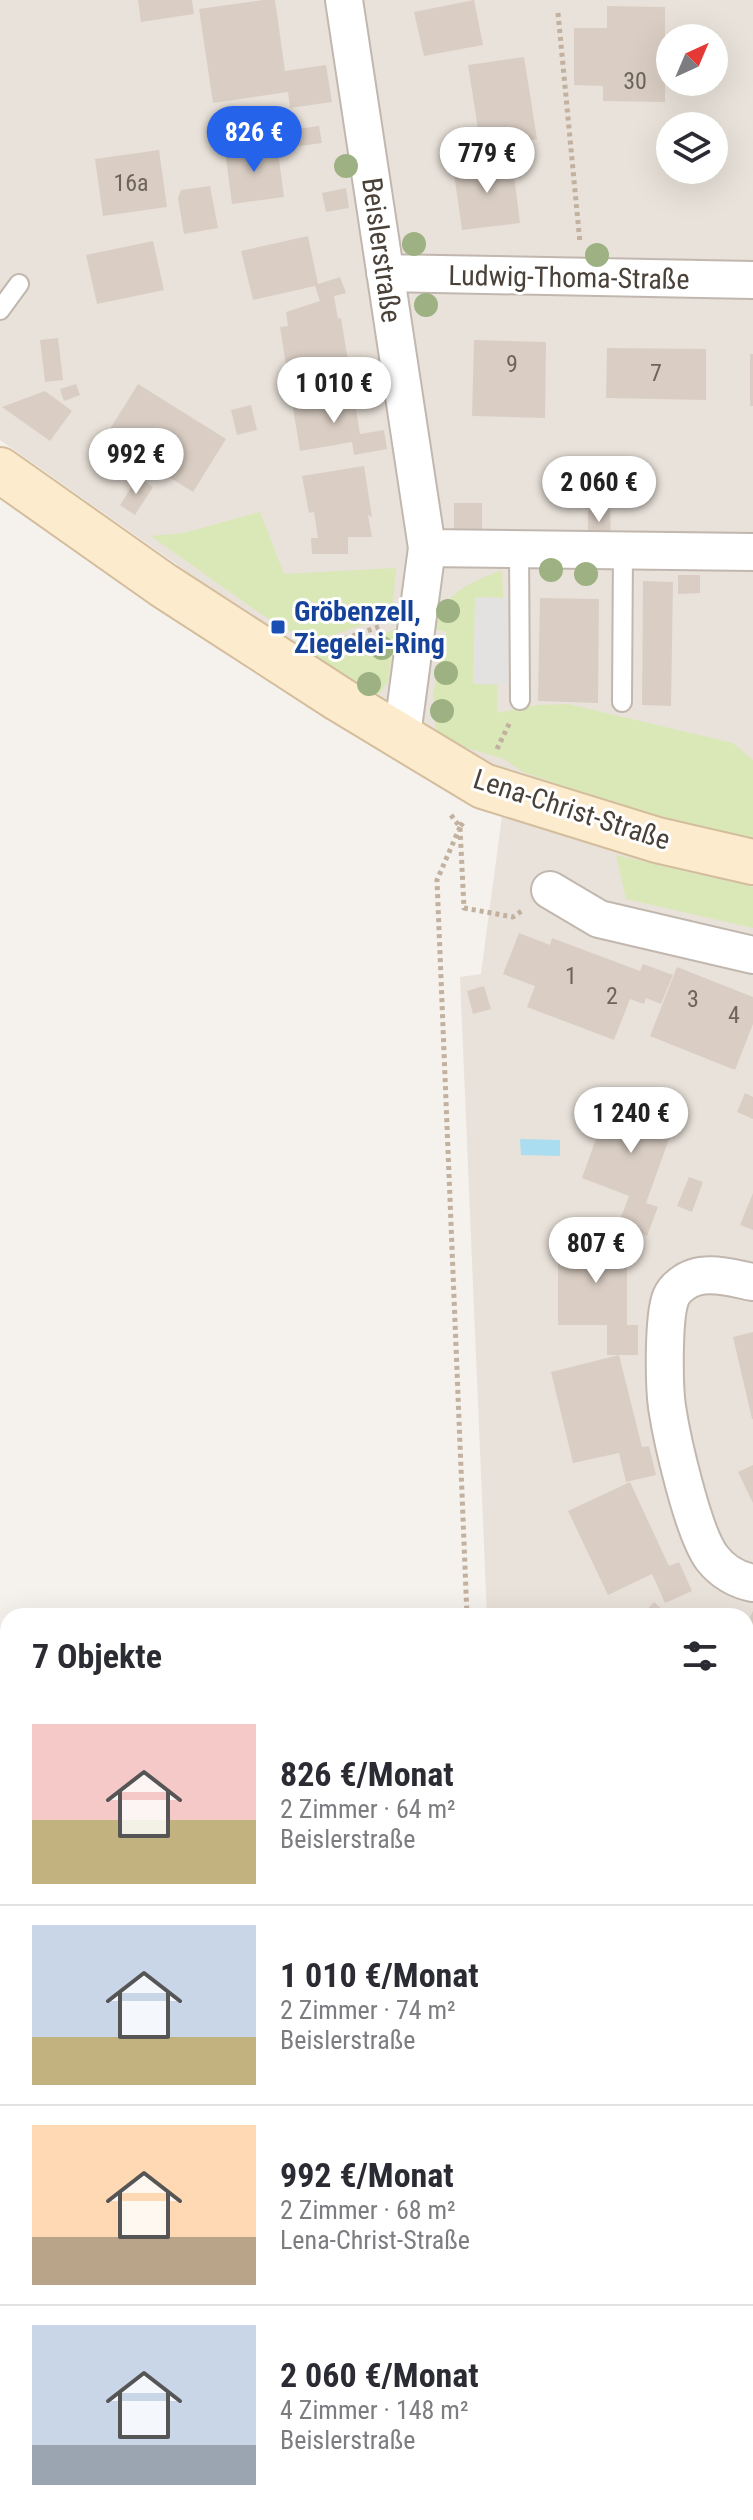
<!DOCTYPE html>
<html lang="de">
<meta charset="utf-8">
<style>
:root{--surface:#fff;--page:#f7f7f7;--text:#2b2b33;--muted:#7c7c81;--line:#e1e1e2;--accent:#2563eb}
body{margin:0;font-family:"Roboto Condensed",sans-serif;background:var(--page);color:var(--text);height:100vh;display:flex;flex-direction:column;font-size:30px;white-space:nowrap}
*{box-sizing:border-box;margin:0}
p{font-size:26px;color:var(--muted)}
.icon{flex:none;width:44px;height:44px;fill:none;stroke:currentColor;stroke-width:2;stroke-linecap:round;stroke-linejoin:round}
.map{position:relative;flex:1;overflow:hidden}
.side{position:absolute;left:0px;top:1608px;width:754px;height:912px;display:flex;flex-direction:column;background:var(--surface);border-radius:24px 24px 0 0;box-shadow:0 8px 32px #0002}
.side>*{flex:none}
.needle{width:52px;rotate:44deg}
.buttons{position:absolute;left:656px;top:24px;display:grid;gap:16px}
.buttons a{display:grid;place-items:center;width:72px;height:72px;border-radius:50%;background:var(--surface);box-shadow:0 8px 32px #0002;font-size:40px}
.price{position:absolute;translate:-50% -68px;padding:0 18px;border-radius:28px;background:#fff;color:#222;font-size:26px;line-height:52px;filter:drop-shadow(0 2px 4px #0008)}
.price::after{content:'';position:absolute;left:50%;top:48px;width:24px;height:18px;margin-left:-12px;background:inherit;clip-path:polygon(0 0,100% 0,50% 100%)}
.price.current{background:var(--accent);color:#fff}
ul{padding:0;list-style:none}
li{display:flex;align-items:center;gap:24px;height:200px;padding:0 32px}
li+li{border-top:2px solid var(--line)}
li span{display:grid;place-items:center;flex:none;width:224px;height:160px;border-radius:0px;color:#555}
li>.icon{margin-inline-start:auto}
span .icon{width:96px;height:96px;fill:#fffc;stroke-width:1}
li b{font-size:34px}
h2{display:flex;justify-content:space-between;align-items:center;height:96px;padding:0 32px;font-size:34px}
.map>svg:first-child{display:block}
</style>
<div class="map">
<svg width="753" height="2520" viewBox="0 0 753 2520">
<rect width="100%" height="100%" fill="#f5f1ec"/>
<path fill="#e9e2da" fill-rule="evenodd" d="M0,0h753v1804l-7,1v-189h-259l-27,-639 21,-3 26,-195 -155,-91 -352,-248zM670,38h44v44h-44zM670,126h44v44h-44z"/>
<path fill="#d9e8b6" d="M260,512l24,62 112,-6 -4,47 -62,21 -34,-1 -35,-21 -110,-78 33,-3z
M502,570l1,28 -27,-1 -2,87h23v29l41,-8 30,-1 165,39 20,17v79l-131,-32 -99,-35 -19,-13 -51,-15 -12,-7 -6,-12 -2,-31 13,-62 -11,-3c7,-36 36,-47 67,-59z
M395,629l-7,53 -9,12 -18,5 -66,-37 9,-13c40,2 55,-5 91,-20z
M616,855l137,32v41l-127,-29z
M753,1845v675h-753v-625h8v617h738v-666z"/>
<path fill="#e4e2e0" d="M475,597l44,2 1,86 -47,-1z"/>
<path fill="#aaddf0" d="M520,1139l40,1v16l-39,-1z"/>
<path fill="#dacec4" d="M138,0h54l2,14 -53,8z
M263,0h12l10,71 41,-6 6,37 -42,6 -2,-16 -75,11 -14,-94z
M474,0l9,45 -59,11 -10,-44z
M607,6l58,1v95l-62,-1v-15l-29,-1v-57h33z
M524,57l13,82 -56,9 -13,-83z
M319,126l3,17 -37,5 -2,-17z
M277,144l7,53 -52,7 -7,-53z
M159,150l8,57 -64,9 -8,-57z
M512,160l8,63 -58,7 -9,-63z
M210,186l8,42 -34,6 -6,-36 3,-8z
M346,188l3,20 -23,4 -4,-19z
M308,236l10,48 22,-7 6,16 -12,3 4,23 3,-1 8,49 -61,10 -8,-50 8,-1 -2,-14 34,-11 -5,-15 -62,14 -12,-49z
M153,241l11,49 -67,14 -11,-49z
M58,338l5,42 -18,2 -5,-42z
M474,340l72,2 -1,76 -73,-2z
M607,348l99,1v51l-100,-2z
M750,354h3v52h-3z
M76,384l4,11 -16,6 -4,-12z
M138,384l88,55 -33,53 -88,-55z
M45,391l27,20 -22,30 -48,-34z
M353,391l7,43 24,-4 3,19 -33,6 -2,-13 -52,9 -8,-49z
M251,405l6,25 -20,5 -6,-25z
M364,466l8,51 -4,-2 4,22h-24v17h-36l-1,-16h7l-4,-26 -5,1 -7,-37z
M138,477l15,10 -18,28 -15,-10z
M454,503h28v28h-28z
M610,510l1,27 -23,1v-27z
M678,575h22v18l-22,1z
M643,581l30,1 -2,124 -29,-1z
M540,598l59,1 -1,104 -60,-2z
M519,933l31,12 2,-7 88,33 3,-7 30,11 -12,29 -15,-6 -2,6 -14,-5 -16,41 -87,-33 8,-21 -32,-12z
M677,967l76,30v27l-18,46 -85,-34z
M484,986l7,23 -18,5 -6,-23z
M614,1088l64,26 -32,89 12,4 -11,29 -29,-11 11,-29 -47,-18z
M745,1093l8,4v22l-16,-7z
M689,1177l14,5 -11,30 -15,-6z
M753,1193v37l-13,-5z
M558,1230h69v95h11v30h-31v-30h-49z
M753,1332v87h-1l-19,-82z
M619,1355l23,92 7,-1 7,29 -30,7 -7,-29 -46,10 -22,-91z
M753,1465v38l-15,-31z
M630,1482l39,84 10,-4 13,29 -27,12 -13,-29 -44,21 -40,-84z
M654,1602l15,14h-28z
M753,1611v32l-7,-4v-14z"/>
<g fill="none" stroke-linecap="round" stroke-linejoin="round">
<g stroke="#c1b7ae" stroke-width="22">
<path id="lane" d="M0,310l19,-26
M519,549l1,151
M622,702l1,-152"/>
</g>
<g stroke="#c1b7ae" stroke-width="40">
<path id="street" d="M344,0l83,548 -25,187
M385,273l368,7
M427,548l326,4
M550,890l49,29 154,36
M753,1282c-22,-4 -51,-14 -71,2 -4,3 -9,8 -11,13 -8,19 -7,88 -4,110 5,33 26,126 45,151 10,13 25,22 41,25"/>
</g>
<g stroke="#d4bd9c" stroke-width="48">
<path id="secondary" d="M0,470l163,115 176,114 144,87 174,54 96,22"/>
</g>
<path stroke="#c2b19f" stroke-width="5" stroke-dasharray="4 4" stroke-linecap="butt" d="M558,13l22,230
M330,644l51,-18
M497,749l13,-27
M451,815l9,12 4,-6
M460,827l-23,53 30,736
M460,828l4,80 49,9 10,-7
M746,1834h7
M0,1881l8,-1
M746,2301l7,9"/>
<use href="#lane" stroke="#fff" stroke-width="18"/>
<use href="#street" stroke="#fff" stroke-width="36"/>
<use href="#secondary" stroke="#fdebcd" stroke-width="44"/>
</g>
<g fill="#9eb182">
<circle cx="346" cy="166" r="12"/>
<circle cx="414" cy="244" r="12"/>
<circle cx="597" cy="255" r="12"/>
<circle cx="426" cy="305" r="12"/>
<circle cx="551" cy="570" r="12"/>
<circle cx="586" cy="574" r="12"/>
<circle cx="448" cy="611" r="12"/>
<circle cx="382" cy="648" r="12"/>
<circle cx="446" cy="673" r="12"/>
<circle cx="369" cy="684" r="12"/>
<circle cx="442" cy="711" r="12"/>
</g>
<rect fill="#1a4fb4" stroke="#fff" stroke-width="3" x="270" y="619" width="16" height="16" rx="4"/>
<g text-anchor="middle" stroke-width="6" stroke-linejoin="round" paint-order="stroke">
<g font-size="24" fill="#6e645c">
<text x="635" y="89">30</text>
<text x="131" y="191">16a</text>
<text x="512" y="372">9</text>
<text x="656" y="381">7</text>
<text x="571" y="984">1</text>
<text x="612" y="1004">2</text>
<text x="693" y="1007">3</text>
<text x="734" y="1023">4</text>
</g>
<g font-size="28" fill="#4a4139" stroke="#fff">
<text transform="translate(382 250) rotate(82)" y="10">Beislerstraße</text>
<text transform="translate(569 277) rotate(1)" y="10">Ludwig-Thoma-Straße</text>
<text transform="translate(572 809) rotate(18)" y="10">Lena-Christ-Straße</text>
</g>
<g font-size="28" font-weight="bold" fill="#164399" stroke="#fff" text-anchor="start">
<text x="294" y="621">Gröbenzell,<tspan x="294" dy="32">Ziegelei-Ring</tspan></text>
</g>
</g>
</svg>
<div class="buttons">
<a><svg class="needle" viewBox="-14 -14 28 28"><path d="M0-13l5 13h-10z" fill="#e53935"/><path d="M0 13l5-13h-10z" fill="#7c7c81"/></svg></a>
<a><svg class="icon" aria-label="layers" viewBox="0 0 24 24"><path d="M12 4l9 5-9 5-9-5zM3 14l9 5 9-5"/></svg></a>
</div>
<b class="price current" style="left:254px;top:174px">826 €</b>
<b class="price" style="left:487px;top:195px">779 €</b>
<b class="price" style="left:334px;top:425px">1 010 €</b>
<b class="price" style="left:136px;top:496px">992 €</b>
<b class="price" style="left:599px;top:524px">2 060 €</b>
<b class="price" style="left:631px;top:1155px">1 240 €</b>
<b class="price" style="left:596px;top:1285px">807 €</b>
<section class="side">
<h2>7 Objekte<svg class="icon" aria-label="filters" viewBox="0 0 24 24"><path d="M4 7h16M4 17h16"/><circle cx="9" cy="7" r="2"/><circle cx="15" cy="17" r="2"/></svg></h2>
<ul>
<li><span style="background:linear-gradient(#f6c9c9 60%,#c2b280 0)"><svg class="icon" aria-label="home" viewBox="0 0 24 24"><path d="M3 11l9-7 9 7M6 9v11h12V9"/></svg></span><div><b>826 €/Monat</b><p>2 Zimmer · 64 m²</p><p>Beislerstraße</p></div></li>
<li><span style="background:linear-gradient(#c9d6e8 70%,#c2b280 0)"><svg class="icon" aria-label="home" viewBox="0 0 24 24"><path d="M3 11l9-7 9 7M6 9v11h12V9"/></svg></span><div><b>1 010 €/Monat</b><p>2 Zimmer · 74 m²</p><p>Beislerstraße</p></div></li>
<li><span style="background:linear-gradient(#ffd9b3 70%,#b9a48a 0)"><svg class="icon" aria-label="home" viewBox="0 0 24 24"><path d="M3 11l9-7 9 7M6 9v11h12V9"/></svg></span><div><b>992 €/Monat</b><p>2 Zimmer · 68 m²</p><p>Lena-Christ-Straße</p></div></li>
<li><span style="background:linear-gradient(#c9d6e8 75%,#9aa5b1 0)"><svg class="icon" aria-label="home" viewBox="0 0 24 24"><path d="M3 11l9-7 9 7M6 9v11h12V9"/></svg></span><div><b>2 060 €/Monat</b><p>4 Zimmer · 148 m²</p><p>Beislerstraße</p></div></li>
</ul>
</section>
</div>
